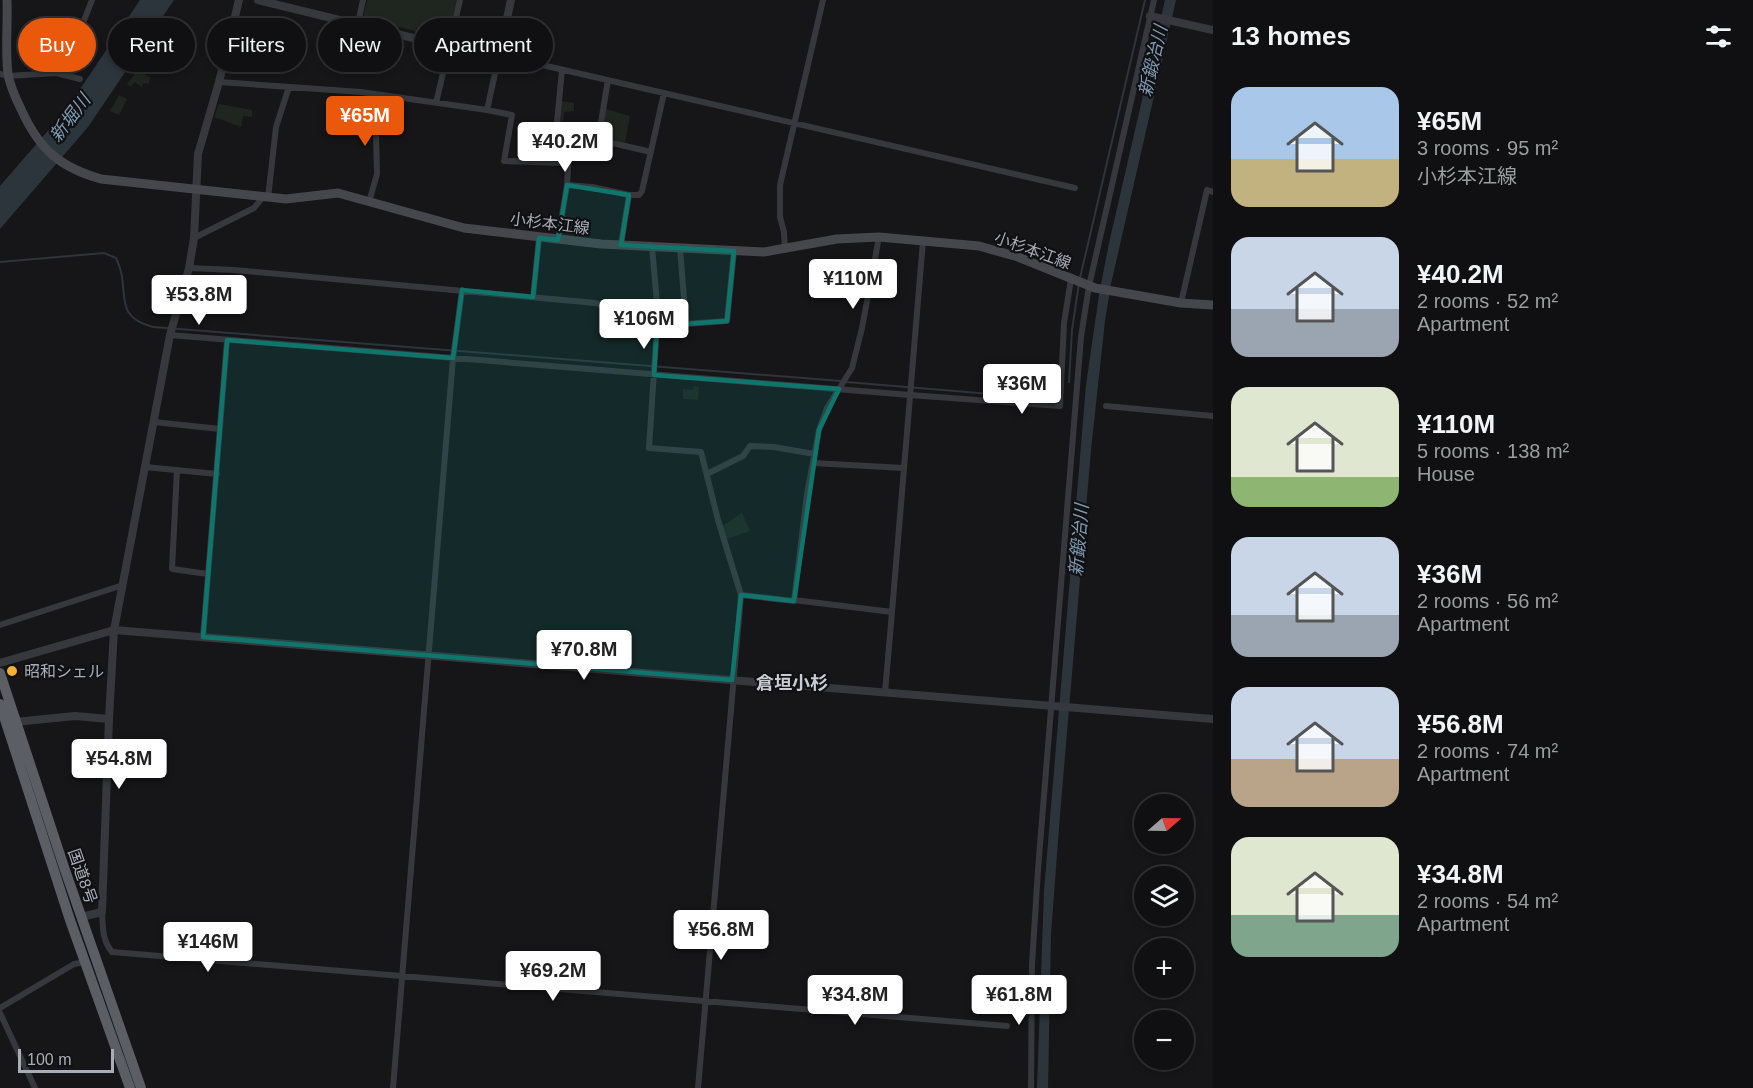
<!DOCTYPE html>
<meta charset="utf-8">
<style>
:root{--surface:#101012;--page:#19191b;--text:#f1f3f6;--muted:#9c9d9f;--line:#303032;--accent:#ea580c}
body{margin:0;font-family:Arial,"Noto Sans JP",sans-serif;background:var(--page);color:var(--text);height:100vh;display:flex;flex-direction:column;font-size:22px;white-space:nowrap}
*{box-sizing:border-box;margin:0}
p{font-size:20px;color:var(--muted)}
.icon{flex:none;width:33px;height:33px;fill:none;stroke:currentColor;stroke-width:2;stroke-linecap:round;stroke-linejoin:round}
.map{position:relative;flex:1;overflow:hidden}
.side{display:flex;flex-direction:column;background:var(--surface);width:540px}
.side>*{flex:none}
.top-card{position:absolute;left:18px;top:18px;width:570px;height:54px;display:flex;gap:12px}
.needle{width:39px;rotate:70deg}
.tools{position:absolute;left:1134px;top:794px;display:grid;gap:12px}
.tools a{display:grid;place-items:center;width:60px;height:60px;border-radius:50%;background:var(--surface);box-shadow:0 3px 9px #0003,0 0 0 2px var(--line);font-size:30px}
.scale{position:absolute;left:18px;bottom:15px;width:96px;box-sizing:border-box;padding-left:6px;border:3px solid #a8adb8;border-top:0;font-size:16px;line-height:21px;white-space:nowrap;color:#a8adb8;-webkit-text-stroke:4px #111113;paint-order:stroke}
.price{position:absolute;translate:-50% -51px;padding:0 14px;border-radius:6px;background:#fff;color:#222;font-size:20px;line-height:39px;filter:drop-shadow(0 2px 3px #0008)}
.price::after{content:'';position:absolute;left:50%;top:36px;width:18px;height:14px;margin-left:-9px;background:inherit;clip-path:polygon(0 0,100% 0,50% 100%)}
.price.on{background:var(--accent);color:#fff}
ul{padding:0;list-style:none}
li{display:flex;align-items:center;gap:18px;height:150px;padding:0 18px}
li span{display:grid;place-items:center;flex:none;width:168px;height:120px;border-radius:18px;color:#555}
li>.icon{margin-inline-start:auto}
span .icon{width:72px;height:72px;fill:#fffc;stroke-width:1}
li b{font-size:26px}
h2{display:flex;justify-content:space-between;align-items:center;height:72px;padding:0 18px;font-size:26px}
.pill{padding:0 21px;border-radius:27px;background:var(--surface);box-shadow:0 3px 9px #0003,0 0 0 2px var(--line);font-size:21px;line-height:54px}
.pill.on{background:var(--accent);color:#fff}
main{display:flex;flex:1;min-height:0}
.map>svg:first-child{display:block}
</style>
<main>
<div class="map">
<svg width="1213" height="1088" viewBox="0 0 1213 1088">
<rect width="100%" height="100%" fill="#161618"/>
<path fill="#1e261f" d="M367,0h90l-9,38 -2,1 -83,-21z
M137,71l13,6 -1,7 -6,-1 -1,4 -8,-5 -3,5 -4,-3z
M119,95l8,4 -8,16 -9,-4z
M561,101l13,2v8l-10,1 -2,19 -4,-1z
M219,104l33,6v7l-9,-1 -2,11 -27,-10z
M606,109l24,7 -5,26 -16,-2v-5l-7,-2z
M694,386l5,1 -1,13 -15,-1v-10l10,1z
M742,513l8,18 -23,8 -5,-13z"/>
<path fill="#2c353c" d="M140,0h34l-86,127 -88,102v-43l66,-76z
M1165,0h11l-65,284 -6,37 -14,129 -31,365 -9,119 -3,154h-11l7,-197 42,-506 13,-90 10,-52z"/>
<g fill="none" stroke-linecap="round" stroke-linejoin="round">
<path stroke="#2c353c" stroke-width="2" d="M0,262l104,-9 12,5c16,31 -6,58 37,69l688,54
M1080,278l65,-278
M846,382l192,16 9,-2
M1069,382l3,-52 7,-47"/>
<path stroke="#37383d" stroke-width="6" d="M83,23l9,-23
M358,23l5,-23
M0,74l8,2 48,-3 24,6
M608,80l-9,54 7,3 2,5 43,10
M219,82l142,10 126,18 12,-55 576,133
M436,103l24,-103
M487,110l25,5 -8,46 64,2
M553,163l9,-93
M567,185l2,-32
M268,198l8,-71 13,-40
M369,202l8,-28 -2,-80
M194,238l60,-30 9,-11
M558,240l9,-55 25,2 37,8
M621,245l8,-50h10l3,-4 22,-98
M652,247l7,79
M680,248l6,76
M785,249l-1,-17 -4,-15v-32l43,-185
M189,268l45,2 362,33 61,23 70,-5 7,-70
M533,297l6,-59
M1181,303l26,-113 6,2
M657,326l-8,122 52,4 17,68 23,75 -43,493
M170,335l740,60 150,11 4,-83 7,-44
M1106,406l107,10
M154,422l66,7
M813,463l91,5
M145,467l72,7
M177,470l-5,99 36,5
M707,474l36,-18 7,-10 24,1 40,7
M741,595l53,6 13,-107 12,-64 8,-22 25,-40 10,-40 17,-91
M794,600l98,12 -7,80
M892,612l31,-371
M0,625l123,-40
M203,637l24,-297
M102,912c1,15 0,28 10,40l895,74
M0,1008l74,-44 11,-2
M0,1013l35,75
M393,1088l60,-730 9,-68
M1031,1088l1,-124 6,-94 43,-533 8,-51 65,-286"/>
<path stroke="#37383d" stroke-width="8" d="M258,0l192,47 49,8 12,-55
M1150,16l63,14
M0,663l114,-33 1099,89
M15,722l60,-6 34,3
M81,917l21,-5 7,-193 5,-89 56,-295 19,-67 5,-30 4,-84 21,-72 20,-82"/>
<path stroke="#45474d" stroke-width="9" d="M7,0c1,24 -2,50 1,74 2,12 8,25 13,35 18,40 38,58 80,70l185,20 52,-6 126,35 137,16 163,8 73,-13 42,-2 100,9 39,11 77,31 86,15 32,2"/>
<path stroke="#5b5e65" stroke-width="10" d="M0,673l65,197 76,218
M0,704l70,216 60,168"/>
</g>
<path fill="#0f766e" fill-opacity="0.2" stroke="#0f766e" stroke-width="4.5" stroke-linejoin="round" d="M567,185l62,10 -8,50 113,6 -7,70 -70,5 -3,49 185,14 -20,41 -25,171 -53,-6 -9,85 -529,-43 24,-297 226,18 9,-68 71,7 6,-59 19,2z"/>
<circle fill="#f2b134" stroke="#111113" stroke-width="2" cx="12" cy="671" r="6"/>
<g text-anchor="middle" stroke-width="4.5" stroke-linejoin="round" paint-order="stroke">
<g font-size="16" fill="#a8adb8" stroke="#111113">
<text transform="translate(550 223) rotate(7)" y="6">小杉本江線</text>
<text transform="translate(1033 250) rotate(20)" y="6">小杉本江線</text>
<text transform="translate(83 876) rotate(71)" y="6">国道8号</text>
</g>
<g font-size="16" fill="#a8adb8" stroke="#111113" text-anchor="start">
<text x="24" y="677">昭和シェル</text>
</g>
<g font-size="18" font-style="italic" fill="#7f9bb3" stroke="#111113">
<text transform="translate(1153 61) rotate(-77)" y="6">新鍛冶川</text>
<text transform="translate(70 118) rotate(-53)" y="6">新堀川</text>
<text transform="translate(1079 540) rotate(-85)" y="6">新鍛冶川</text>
</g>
<g font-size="18" font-weight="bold" fill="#c9ccd4" stroke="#111113">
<text x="792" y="689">倉垣小杉</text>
</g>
</g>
</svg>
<div class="tools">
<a><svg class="needle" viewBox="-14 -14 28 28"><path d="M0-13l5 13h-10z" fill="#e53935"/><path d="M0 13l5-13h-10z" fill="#9c9d9f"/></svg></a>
<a><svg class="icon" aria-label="layers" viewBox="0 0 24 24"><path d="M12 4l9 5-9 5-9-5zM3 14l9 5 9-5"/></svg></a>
<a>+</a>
<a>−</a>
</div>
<div class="scale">100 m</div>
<b class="price on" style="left:365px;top:147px">¥65M</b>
<b class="price" style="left:565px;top:173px">¥40.2M</b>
<b class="price" style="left:853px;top:310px">¥110M</b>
<b class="price" style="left:199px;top:326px">¥53.8M</b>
<b class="price" style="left:644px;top:350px">¥106M</b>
<b class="price" style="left:1022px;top:415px">¥36M</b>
<b class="price" style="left:584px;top:681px">¥70.8M</b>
<b class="price" style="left:119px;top:790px">¥54.8M</b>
<b class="price" style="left:721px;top:961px">¥56.8M</b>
<b class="price" style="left:208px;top:973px">¥146M</b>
<b class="price" style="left:553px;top:1002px">¥69.2M</b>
<b class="price" style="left:855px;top:1026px">¥34.8M</b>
<b class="price" style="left:1019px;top:1026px">¥61.8M</b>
<div class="top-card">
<a class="pill on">Buy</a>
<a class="pill">Rent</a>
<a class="pill">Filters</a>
<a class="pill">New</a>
<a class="pill">Apartment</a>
</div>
</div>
<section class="side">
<h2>13 homes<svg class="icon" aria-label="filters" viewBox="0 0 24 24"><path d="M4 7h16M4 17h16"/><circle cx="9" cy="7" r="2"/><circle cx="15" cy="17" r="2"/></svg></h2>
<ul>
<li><span style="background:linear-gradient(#a9c7e8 60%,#c2b280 0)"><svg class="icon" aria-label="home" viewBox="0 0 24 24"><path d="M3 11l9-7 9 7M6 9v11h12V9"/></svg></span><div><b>¥65M</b><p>3 rooms · 95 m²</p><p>小杉本江線</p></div></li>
<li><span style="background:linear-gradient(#c9d6e8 60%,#9aa5b1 0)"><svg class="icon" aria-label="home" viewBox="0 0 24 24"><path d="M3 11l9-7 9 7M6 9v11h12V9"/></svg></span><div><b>¥40.2M</b><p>2 rooms · 52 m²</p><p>Apartment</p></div></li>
<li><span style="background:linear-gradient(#dfe7d0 75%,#8fb573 0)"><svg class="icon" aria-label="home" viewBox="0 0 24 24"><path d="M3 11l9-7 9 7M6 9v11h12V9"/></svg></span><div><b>¥110M</b><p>5 rooms · 138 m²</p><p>House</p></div></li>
<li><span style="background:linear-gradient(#c9d6e8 65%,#9aa5b1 0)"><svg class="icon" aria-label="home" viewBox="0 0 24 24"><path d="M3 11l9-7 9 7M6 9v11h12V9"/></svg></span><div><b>¥36M</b><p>2 rooms · 56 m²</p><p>Apartment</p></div></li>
<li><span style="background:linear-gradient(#c9d6e8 60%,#b9a48a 0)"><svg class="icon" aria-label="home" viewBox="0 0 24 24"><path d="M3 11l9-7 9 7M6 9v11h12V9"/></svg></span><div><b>¥56.8M</b><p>2 rooms · 74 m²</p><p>Apartment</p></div></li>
<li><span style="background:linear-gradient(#dfe7d0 65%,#7fa58c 0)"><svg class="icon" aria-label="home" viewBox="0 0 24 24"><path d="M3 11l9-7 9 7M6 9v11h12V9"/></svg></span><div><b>¥34.8M</b><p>2 rooms · 54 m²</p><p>Apartment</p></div></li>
</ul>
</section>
</main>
